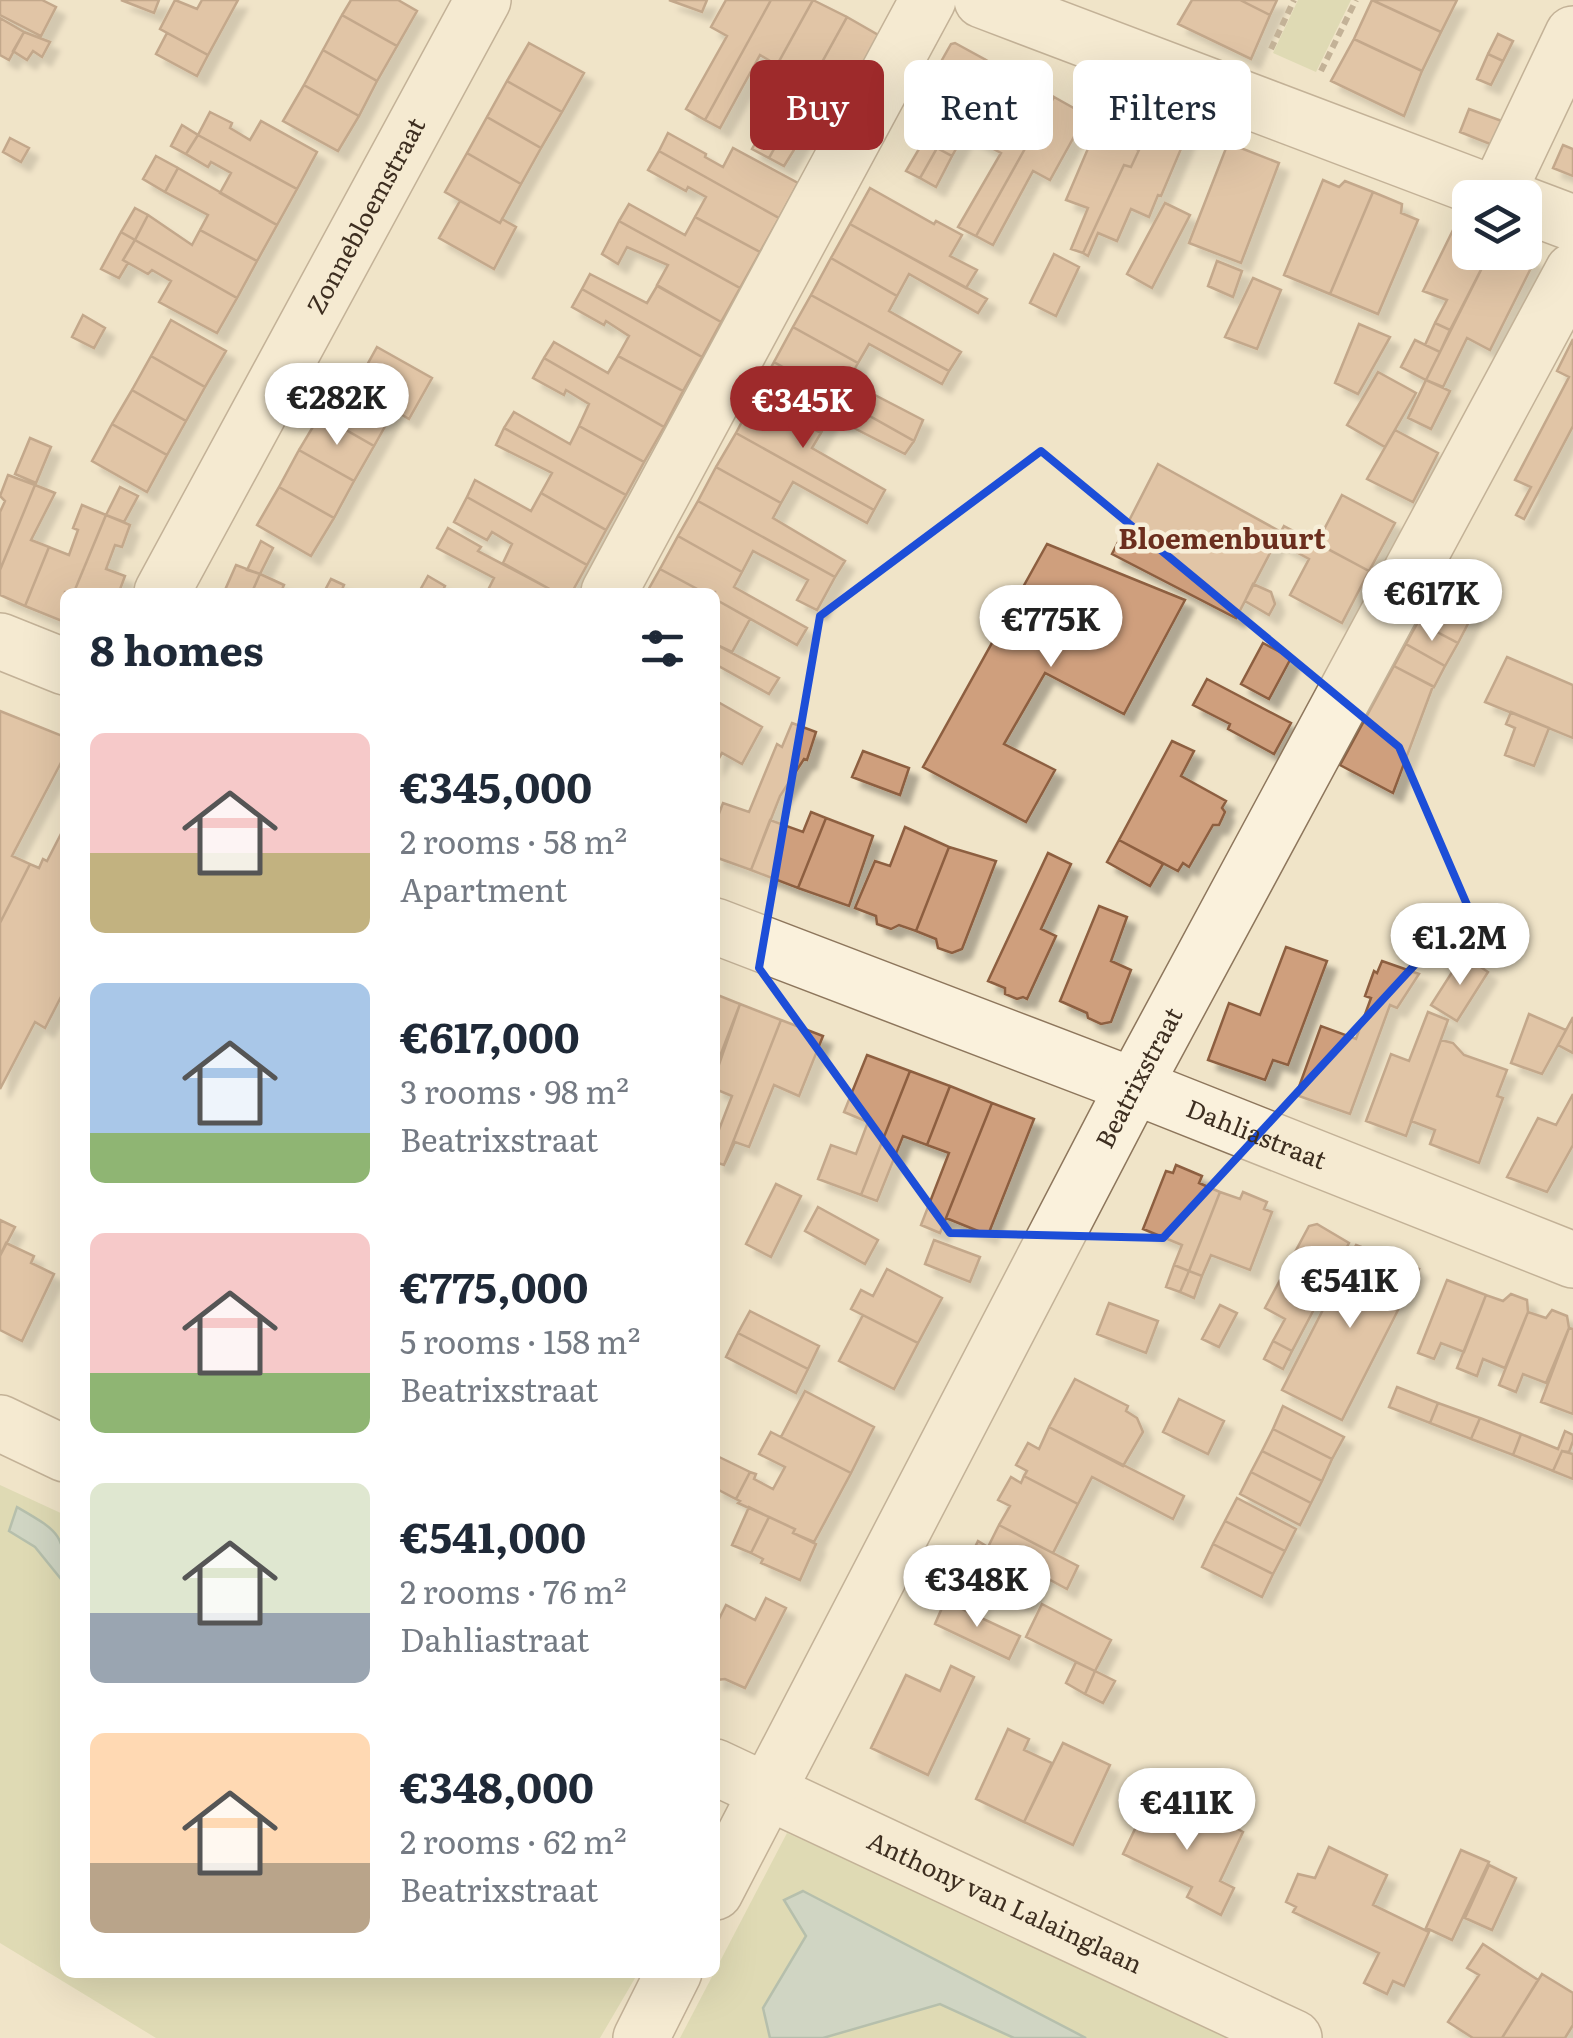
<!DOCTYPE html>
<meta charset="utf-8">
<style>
:root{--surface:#fff;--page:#f6f6f7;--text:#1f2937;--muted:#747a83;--accent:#9e2a2b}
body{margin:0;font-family:Literata,serif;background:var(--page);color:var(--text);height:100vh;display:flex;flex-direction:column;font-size:38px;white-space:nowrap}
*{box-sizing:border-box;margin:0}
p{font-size:32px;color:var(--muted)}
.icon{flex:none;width:55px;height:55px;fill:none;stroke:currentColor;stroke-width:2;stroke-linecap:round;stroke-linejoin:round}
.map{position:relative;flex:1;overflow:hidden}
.drawer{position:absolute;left:60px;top:588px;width:660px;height:1390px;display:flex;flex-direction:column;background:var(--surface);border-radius:15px;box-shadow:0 10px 40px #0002}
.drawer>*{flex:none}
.top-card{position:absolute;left:750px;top:60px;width:672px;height:90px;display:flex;gap:20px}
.controls{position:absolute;left:1452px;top:180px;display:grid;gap:20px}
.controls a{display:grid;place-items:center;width:90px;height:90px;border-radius:15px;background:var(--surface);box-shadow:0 10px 40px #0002;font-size:50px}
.price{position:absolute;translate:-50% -85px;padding:0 22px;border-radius:35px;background:#fff;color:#222;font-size:32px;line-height:65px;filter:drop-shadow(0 2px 5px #0008)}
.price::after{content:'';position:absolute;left:50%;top:60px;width:30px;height:22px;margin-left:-15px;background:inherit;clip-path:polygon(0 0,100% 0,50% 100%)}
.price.selected{background:var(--accent);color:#fff}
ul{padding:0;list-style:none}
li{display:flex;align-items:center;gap:30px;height:250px;padding:0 30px}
li span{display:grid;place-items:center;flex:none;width:280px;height:200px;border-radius:15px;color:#555}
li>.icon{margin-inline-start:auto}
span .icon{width:120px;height:120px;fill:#fffc;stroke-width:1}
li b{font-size:42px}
h2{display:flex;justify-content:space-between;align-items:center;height:120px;padding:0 30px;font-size:42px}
.pill{padding:0 35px;border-radius:15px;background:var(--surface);box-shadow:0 10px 40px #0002;font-size:35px;line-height:90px}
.pill.selected{background:var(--accent);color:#fff}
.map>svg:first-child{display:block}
</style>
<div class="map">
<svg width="1573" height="2038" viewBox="0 0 1573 2038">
<defs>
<filter id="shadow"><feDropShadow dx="9" dy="9" stdDeviation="2.5" flood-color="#0004"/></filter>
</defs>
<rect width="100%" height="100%" fill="#f0e4c8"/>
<path fill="#c9cf9b" d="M1298,0h53l-35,72 -43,-19z
M0,1485l65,30v32l-16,-21 -31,-18 -9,23 26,16 30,37v388l573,1 -38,65h-444l-156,-95z
M787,1833l300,133 151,72h-152l-155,-80 -125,-23 -43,73 7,30h-90z
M940,2004l74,34h-191z"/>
<path fill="#a9c4bc" stroke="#6f938a" stroke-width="2.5" d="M17,1507c43,25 48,27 48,77l-30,-37 -26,-16z
M803,1891l283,147h-72l-74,-34 -117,34h-53l-7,-30 43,-72 -22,-36z"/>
<path fill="#cf9f7d" stroke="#8d5f41" stroke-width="2.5" filter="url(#shadow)" d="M0,0h42l14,7 -15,29 -41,-21z
M121,0h38l-5,13z
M175,0l22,9 5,-9h36l-30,55 -48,-26z
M351,0h47l19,11 -20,35 -55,-31z
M669,0h38l-5,12z
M726,0h45l-66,120 -19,-11 41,-73 -16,-9z
M771,0h42l-36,65 -17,-10 -40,73 -15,-8z
M813,0l34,17 -78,141 -17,-9 43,-75 -18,-9z
M1192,0h48l30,15 -19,44 -73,-35z
M1240,0h37l-7,15z
M1372,0l69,32 -19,39 -68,-32z
M1372,0h85l-16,32z
M342,15l55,31 -20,35 -54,-31z
M847,17l33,19 -36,64 -18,-9 -11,25 -31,50 -15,-8z
M0,18l24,14 -15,28 -9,-5z
M24,32l26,10 -8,15 -9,-6 -6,9 -14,-9z
M167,33l41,22 -11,21 -41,-22z
M1498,34l15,7 -10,20 -15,-7z
M1354,39l68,32 -18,45 -73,-35z
M529,43l55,30 -22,39 -55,-31z
M955,43l31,17 -49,88 -14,-6 14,-24 -21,-12 35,-62z
M323,50l54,31 -18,35 -55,-31z
M1488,54l15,7 -12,24 -14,-6z
M986,60l34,19 -36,65 -19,-11 -13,23 -15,-8z
M1020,79l34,18 -78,139 -18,-9 43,-74 -17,-9z
M507,81l55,31 -21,36 -54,-31z
M304,85l55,31 -21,35 -55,-30z
M1054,97l32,18 -36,65 -17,-9 -40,74 -17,-9z
M1110,97l39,16 -17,34 7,3 -8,17 -7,-2 -41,88 -12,-4 17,-41 -22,-8z
M1469,109l41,15 -10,24 -40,-16z
M210,112l22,11 -2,5 20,12 11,-19 56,31 -20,37 -99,-54z
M1149,113l40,17 -28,66 -3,-1 -9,22 -18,-8 -14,32 -19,-8 -10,23 -5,-3 41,-88 7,2 8,-17 -7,-3z
M487,117l54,31 -20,36 -54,-31z
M182,125l16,10 -12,19 -15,-8z
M668,133l38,21 -1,3 18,10 10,-19 65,35 -19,35 -120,-67z
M198,135l99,54 -20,36 -57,-32 11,-20 -20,-11 -3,5 -22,-13z
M10,138l19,10 -8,14 -18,-10z
M923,142l14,6 -17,30 -14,-7z
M1228,143l51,20 -38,100 -52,-20z
M1563,145l10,4v27l-20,-8z
M937,148l15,8 -16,31 -16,-9z
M659,151l120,67 -19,34 -65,-35 11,-20 -18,-10 -2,4 -38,-21z
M467,153l54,31 -21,39 -55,-31z
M156,156l22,12 -13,24 -22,-13z
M178,168l99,57 -20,36 -57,-31 8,-15 -43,-23z
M1323,180l16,7 6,-6 28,11 -43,102 -46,-19z
M870,188l64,36 2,-3 26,14 -12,21 27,14 -11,18 -116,-64z
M1373,192l29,12 -1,9 17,7 -40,94 -48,-20z
M460,201l40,22 2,-4 14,8 -22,42 -55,-31z
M1165,203l25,12 -38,73 -25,-14z
M629,204l56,31 10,-18 65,35 -20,36 -121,-67z
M135,208l13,7 -13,25 -14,-8z
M148,215l44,30 8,-15 57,31 -20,37 -102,-58z
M619,221l121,67 -19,34 -64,-37 11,-20 -41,-18 -9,17 -16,-10z
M850,224l137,75 -9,14 -69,-39 -12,22 -66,-38z
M1462,228l8,2v22h20l-40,78 -15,-7 12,-23 -24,-9 30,-61z
M121,232l14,8 -12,20 5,3 -9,15 -18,-9z
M135,240l102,58 -20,35 -58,-31 12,-21 -19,-11 -4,4 -25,-14z
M1490,252l35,-1 9,11 -44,88 -23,-12 -24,49 -17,-7z
M1054,254l25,13 -23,49 -26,-13z
M831,258l66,38 -8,15 72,41 -12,19 -138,-76z
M1217,261l25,10 -9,26 -25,-11z
M590,274l57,29 10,-17 64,36 -19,35 -120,-68z
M1253,278l28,12 -24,59 -32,-12z
M582,289l120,68 -19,34 -65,-35 11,-20 -23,-15 -2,4 -32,-18z
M811,295l138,76 -7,13 -73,-40 -11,19 -65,-36z
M83,315l22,13 -11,20 -22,-11z
M171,320l55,31 -21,36 -54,-31z
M1435,323l15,7 -10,22 -15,-7z
M1359,324l31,13 -32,57 -23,-11z
M793,327l65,36 -10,18 75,39 -9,21 -140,-79z
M1573,339v87l-49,93 -8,-4 15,-28 -16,-7 54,-103 -12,-6z
M1415,340l25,12 -14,28 -25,-13z
M554,342l54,31 10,-17 65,35 -19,36 -120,-69z
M377,347l55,31 -23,41 -15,-9 2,-3 -40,-22z
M151,356l54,31 -19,34 -54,-31z
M544,358l120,69 -20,35 -65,-36 10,-22 -23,-14 -2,5 -31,-17z
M774,362l140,79 -9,13 -75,-38 -9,17 -66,-36z
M1378,372l38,21 -31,54 -38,-22z
M341,376l55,31 -22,39 -54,-31z
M1426,380l24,11 -19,38 -23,-11z
M132,390l54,31 -19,34 -55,-31z
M755,397l66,36 -9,15 73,42 -11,20 -138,-77z
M514,412l56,32 9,-18 65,36 -18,33 -122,-67z
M320,415l54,31 -20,35 -55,-31z
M112,424l55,31 -20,37 -55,-31z
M504,428l122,67 -20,35 -65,-37 11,-20 -56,-28z
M1395,430l43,23 -25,49 -46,-23z
M736,433l138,77 -7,13 -74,-41 -12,21 -65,-36z
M30,438l21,9 -15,36 -21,-9z
M299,450l55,31 -20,37 -55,-31z
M1158,464l123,68 -45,86 -124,-64z
M716,467l65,36 -8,15 72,43 -10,16 -137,-76z
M8,475l27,10 -35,85v-58l5,-11 -5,-5z
M475,480l56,31 10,-18 65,37 -19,35 -120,-68z
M35,485l20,8 -24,47 18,7 -24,59 -25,-11v-25z
M120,487l18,9 -14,26 -18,-7z
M279,487l55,31 -23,38 -54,-31z
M1342,495l53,28 -26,48 -52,-28z
M467,497l120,68 -15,27h-17l-52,-29 9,-19 -20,-12 -5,8 -33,-18z
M698,501l137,76 -18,33 -20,-10 11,-20 -55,-29 -11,21 -64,-36z
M82,505l24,10 -32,77h-9l-3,29 -37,-15 24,-59 20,8 9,-25 -5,-2z
M106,515l24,10 -8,22 -7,-2 -9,24 19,7 -6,16h-45z
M1284,526l85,45 -27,52 -52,-28 19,-36 -33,-18z
M448,528l33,19 -3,4 77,41h-68l7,-14 -57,-30z
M678,536l64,36 -8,15 73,41 -10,17 -82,-46v-7h-12l-43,-23z
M261,541l12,7 -13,26 -13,-4z
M1047,544l138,56 -61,114 -79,-41 -41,71 51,26 -29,52 -103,-55z
M236,565l24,9 -8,18 -27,-2z
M660,569l43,23h-56z
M260,574l24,11 -3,7h-29z
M428,576l17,10 -3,6h-23z
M331,579l13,6 -3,7h-17z
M1253,584l18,8 4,12 -6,11 -24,-14z
M1433,593l40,21 -15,29 -40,-21z
M715,599l35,20 -18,33 -17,-8z
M1418,622l40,21 -13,23 -39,-22z
M1263,643l28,15 -22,41 -28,-15z
M715,644l64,34 -10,16 -54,-30z
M1406,644l39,22 -11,21 -40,-21z
M1507,657l66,28v53l-88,-36z
M1394,666l39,20 -40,107 -53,-28z
M1207,679l84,44 -17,31 -46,-25 2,-5 -37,-19z
M718,702l44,25 -20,37 -20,-11 -7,12v-58z
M0,711l65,26v18l-53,101 18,8 -30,59z
M1511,712l38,16 -15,38 -29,-11 10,-27 -9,-4z
M792,723l24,9 -9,28 -3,-1 -24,37 -29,74 -36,-13v-33l8,-21 26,9 28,-68 5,3z
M1172,741l22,10 -13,25 45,25 -4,7 3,4 -6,13h-6l-24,42 -6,-4 -5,8 -59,-31z
M863,751l46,17 -9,27 -48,-18z
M811,812l15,6 -28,70 -47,-18 19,-50 33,12z
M826,818l47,18 -24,70 -51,-18z
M65,826v163l-20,39 -10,-6 -35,67v-166l30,-59 9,4 4,-9 4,2z
M905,827l44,20 -33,84 -17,-6 -8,4 -14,-5 -1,-8 -21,-8 20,-47 15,5z
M1119,840l44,24 -13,22 -43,-24z
M949,847l47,14 -34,88 -10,4 -14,-5 -2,-9 -20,-8z
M1048,853l23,11 -30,65 15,7 -29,63 -4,-2 -6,2 -12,-5v-6l-17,-7z
M1099,906l28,11 -16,44 20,9 -20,52 -10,2 -13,-6 -1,-5 -27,-12z
M1286,947l41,14 -39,104 -15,-5 -8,20 -57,-20 21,-57 31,12z
M1463,955l25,17 -31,49 -26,-16z
M1382,961l37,13 -22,34 -7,-3 -40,109 -54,-19 25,-69 35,13 15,-41 -6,-2 9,-25 3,2z
M715,994l25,10 -23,60 -2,-1z
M740,1004l41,16 -57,145 -9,-3v-22l17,-44 -17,-7v-13z
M1428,1012l20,8 -42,116 -40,-15 25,-67 18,7z
M1529,1014l37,16 -24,44 -31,-11z
M1573,1017v36l-15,-8z
M781,1020l42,16 -24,60 -25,-11 -25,62 -14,-5 -11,23z
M1441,1040l12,3 11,12 43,15 -10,26 6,2 -24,65 -49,-19 5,-14 -24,-9z
M867,1055l43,16 -49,124 -43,-16 13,-34 25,9 12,-32 -24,-10z
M910,1071l40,15 -23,59 -24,-9 -26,65 -16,-6z
M950,1086l42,17 -52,130 -19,-8 28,-72 -22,-8z
M1573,1094v51l-26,47 -40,-15 31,-59 18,7z
M992,1103l42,16 -46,116 -42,-17z
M1176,1165l26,11 -3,7 21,9 -31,79 -15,-6 8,-20 -39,-16 23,-58 7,2z
M776,1184l25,12 -30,61 -25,-13z
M1220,1192l20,7 3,-7 24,10 -3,7 8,3 -22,58 -39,-15 -9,21 -13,-5z
M818,1207l60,33 -13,24 -60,-33z
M0,1220l15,7 -15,29z
M1317,1224l32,19 -57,108 -19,-10 12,-22 -20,-11 44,-82z
M934,1240l46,17 -10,25 -45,-18z
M6,1243l28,13 -3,7 23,11 -32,67 -22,-11v-74z
M1356,1245l63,24 -77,151 -60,-30z
M1174,1265l15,6 -9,21 -14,-5z
M887,1269l55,29 -24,45 -67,-34 10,-19 12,6z
M1189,1271l13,5 -8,22 -14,-6z
M1447,1280l39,15 -22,57 -23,-9 -7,16 -16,-6z
M1511,1294l16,6 1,12 -23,56 -22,-9 -6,17 -20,-8 29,-73 17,6z
M1109,1303l49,18 -12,32 -49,-19z
M1220,1305l17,8 -18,34 -17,-8z
M1552,1310l15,6 2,12 -23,55 -23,-9 -7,18 -17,-7 29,-73 18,6z
M750,1311l69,35 -11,23 -70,-36z
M863,1315l55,28 -24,46 -55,-28z
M1569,1328l4,1v85l-32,-12z
M738,1333l70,36 -12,24 -70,-36z
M1273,1341l19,10 -9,18 -19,-10z
M1075,1379l53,27 -2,5 11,7 6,14 -20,34 -74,-39z
M1397,1387l41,16 -8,20 -41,-16z
M805,1391l69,36 -23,46 -70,-36z
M1179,1399l45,22 -16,33 -45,-22z
M1438,1403l42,15 -9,21 -41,-16z
M1283,1406l61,31 -12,22 -59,-30z
M1480,1418l41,16 -8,21 -42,-16z
M1049,1427l135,69 -11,23 -81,-42 -14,27 -54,-28 3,-5 -11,-6 12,-22 11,6z
M1273,1429l59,30 -10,22 -60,-30z
M1565,1431l8,4v6l-4,11 -7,-1 -9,20 -40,-16 8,-21 37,15z
M771,1432l80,41 -37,69 -21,-9 2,-4 -57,-26 2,-2 -4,-2 14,-27 6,2 -2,5 19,10 12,-22 -26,-13z
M1262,1451l60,30 -11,22 -60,-31z
M1562,1451l11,3v25l-20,-8z
M715,1455l35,17 -14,27 -21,-11z
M1251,1472l60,31 -11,22 -60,-31z
M1024,1476l54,28 -25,49 -54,-28 11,-19 -12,-6 13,-23 10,6z
M1237,1498l59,31 -11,22 -60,-30z
M749,1507l20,10 -18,36 -19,-8z
M769,1517l26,12 -2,4 23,11 -16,36 -39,-17 2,-4 -12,-6z
M1225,1521l60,30 -12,23 -60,-30z
M999,1525l79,41 -11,23 -26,-14 -15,30 -54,-27 4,-8 -10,-5 12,-24 10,6z
M1213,1544l60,30 -11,23 -60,-30z
M766,1598l20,10 -41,80 -20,-9 -10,1v-53l11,-22 29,15z
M945,1601l75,35 -11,23 -74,-35z
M1042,1604l69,36 -16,31 -69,-34z
M1076,1662l19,9 -10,23 -19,-11z
M951,1666l23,11 -46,98 -57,-27 35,-73 34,16z
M1095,1671l20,10 -12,22 -18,-9z
M1008,1729l21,10 -5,11 28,13 -28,59 -48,-23z
M1063,1743l47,22 -37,80 -49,-23z
M1149,1800l61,30 6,-13 27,15 -23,49 14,7 -13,27 -34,-18 5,-10 -69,-33z
M1329,1847l58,28 -14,30 56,27 -25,54 -11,-5 -6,13 -23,-11 15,-30 -86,-41 3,-5 -10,-5 12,-28 17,4z
M1461,1850l28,12 -37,78 -26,-12z
M1489,1865l27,13 -24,52 -27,-12z
M1483,1944l55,36 -36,58h-29l-25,-16 31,-47 -12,-7z
M1542,1974l31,19v32l-8,13h-63z"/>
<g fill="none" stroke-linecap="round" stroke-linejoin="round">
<g stroke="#8d765c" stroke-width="58">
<g id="street">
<path d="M982,0l523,198"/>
<path d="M1497,194l76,-160"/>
<path d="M1525,205l48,18"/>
<path id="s1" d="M162,592l321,-592"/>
<path d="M609,592l319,-592"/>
<path d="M0,641l65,26"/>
<path id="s2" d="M715,926l419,160 439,174"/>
<path d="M0,1423l65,31"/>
<path id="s3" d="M715,1767l579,271"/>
<path id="s4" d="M715,1892l419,-806 439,-815"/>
<path d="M641,2038l33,-66"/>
</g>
</g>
<path stroke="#8d765c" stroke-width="6" stroke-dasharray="8 5" stroke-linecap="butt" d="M1271,49l23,-49
M1321,71l35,-71"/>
<use href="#street" stroke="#faf1dc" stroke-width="55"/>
</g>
<path d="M0 0H1573V2038H0ZM1041,451l358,296 69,160 -305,331 -213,-5 -191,-265 61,-352z" fill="#f0e4c8" fill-opacity=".55" fill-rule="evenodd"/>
<path fill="none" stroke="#1d4ed8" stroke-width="8" stroke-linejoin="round" d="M1041,451l358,296 69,160 -305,331 -213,-5 -191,-265 61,-352z"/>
<g text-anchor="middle" stroke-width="9" stroke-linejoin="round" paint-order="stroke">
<g font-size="25" fill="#3d2e20" stroke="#f7eed8">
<text dy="9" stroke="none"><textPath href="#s1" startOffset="428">Zonnebloemstraat</textPath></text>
<text dy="9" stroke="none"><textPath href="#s4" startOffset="918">Beatrixstraat</textPath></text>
<text dy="9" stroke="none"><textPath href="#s2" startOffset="580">Dahliastraat</textPath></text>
<text dy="9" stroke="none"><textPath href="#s3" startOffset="320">Anthony van Lalainglaan</textPath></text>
</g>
<g font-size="28" font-weight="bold" fill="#6b2e1e" stroke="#f7eed8">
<text x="1222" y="549">Bloemenbuurt</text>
</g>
</g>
</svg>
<div class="controls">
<a><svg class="icon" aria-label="layers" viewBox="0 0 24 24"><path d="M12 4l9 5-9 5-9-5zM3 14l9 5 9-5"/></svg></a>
</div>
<b class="price" style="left:337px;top:448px">€282K</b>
<b class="price selected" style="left:803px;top:451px">€345K</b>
<b class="price" style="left:1432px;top:644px">€617K</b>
<b class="price" style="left:1051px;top:670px">€775K</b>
<b class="price" style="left:1460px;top:988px">€1.2M</b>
<b class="price" style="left:1350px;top:1331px">€541K</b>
<b class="price" style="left:977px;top:1630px">€348K</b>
<b class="price" style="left:1187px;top:1853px">€411K</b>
<div class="top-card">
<a class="pill selected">Buy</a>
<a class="pill">Rent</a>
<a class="pill">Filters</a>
</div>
<section class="drawer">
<h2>8 homes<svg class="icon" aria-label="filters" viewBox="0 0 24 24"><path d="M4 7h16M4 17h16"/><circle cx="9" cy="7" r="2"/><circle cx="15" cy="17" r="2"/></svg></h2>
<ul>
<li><span style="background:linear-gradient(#f6c9c9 60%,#c2b280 0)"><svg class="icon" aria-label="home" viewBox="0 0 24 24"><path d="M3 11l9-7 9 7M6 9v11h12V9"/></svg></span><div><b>€345,000</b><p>2 rooms · 58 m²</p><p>Apartment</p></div></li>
<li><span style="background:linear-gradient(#a9c7e8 75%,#8fb573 0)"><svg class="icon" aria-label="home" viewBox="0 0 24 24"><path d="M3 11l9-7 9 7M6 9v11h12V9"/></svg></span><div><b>€617,000</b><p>3 rooms · 98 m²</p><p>Beatrixstraat</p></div></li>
<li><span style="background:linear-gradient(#f6c9c9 70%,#8fb573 0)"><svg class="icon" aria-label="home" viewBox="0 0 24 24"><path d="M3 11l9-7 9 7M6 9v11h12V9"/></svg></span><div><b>€775,000</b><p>5 rooms · 158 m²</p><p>Beatrixstraat</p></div></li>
<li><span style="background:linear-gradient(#dfe7d0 65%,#9aa5b1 0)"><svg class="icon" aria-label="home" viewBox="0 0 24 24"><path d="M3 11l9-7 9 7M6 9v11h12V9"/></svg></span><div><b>€541,000</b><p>2 rooms · 76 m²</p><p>Dahliastraat</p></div></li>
<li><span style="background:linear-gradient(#ffd9b3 65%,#b9a48a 0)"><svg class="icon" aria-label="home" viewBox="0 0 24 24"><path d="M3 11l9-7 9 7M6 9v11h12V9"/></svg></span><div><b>€348,000</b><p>2 rooms · 62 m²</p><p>Beatrixstraat</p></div></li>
</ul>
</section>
</div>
